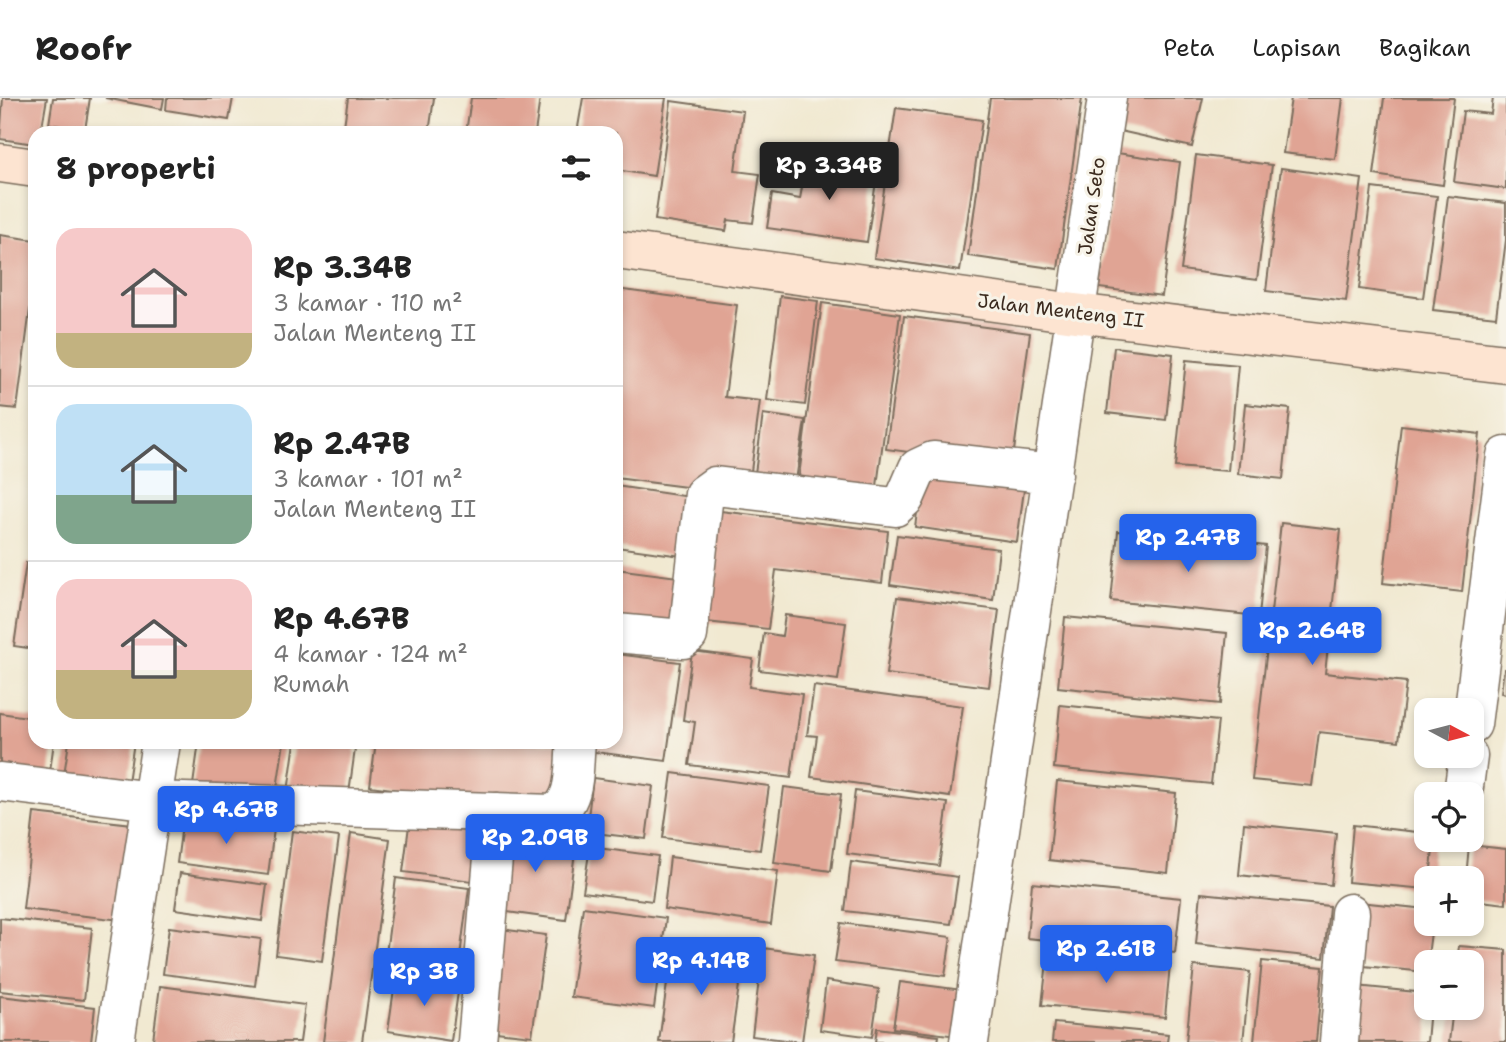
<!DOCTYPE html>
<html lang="id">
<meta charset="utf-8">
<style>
:root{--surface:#fff;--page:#f2f2f2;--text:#222;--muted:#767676;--line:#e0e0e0;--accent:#2563eb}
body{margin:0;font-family:"Shantell Sans",sans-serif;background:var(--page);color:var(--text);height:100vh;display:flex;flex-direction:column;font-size:26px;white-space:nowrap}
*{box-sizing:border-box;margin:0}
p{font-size:23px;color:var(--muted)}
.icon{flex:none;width:38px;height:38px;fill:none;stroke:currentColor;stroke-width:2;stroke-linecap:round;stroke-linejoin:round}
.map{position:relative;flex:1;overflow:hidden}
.sheet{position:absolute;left:28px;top:28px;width:595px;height:623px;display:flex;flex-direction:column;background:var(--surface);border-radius:21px;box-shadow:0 4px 10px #0003}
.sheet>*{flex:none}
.needle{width:46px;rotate:97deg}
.tools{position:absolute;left:1414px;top:600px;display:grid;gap:14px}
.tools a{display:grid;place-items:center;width:70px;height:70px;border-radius:14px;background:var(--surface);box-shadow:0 4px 10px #0003;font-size:35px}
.price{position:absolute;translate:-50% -60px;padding:0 16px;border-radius:7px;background:var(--accent);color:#fff;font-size:23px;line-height:46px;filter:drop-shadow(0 2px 4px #0008)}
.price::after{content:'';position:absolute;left:50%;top:42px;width:21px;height:16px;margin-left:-10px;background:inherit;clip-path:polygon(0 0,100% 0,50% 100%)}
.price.selected{background:#222;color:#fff}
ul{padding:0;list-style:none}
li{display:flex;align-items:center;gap:21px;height:175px;padding:0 28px}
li+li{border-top:2px solid var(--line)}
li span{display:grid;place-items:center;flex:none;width:196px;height:140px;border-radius:21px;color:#555}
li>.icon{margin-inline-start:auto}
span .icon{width:84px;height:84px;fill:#fffc;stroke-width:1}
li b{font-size:30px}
h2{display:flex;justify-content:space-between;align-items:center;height:84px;padding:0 28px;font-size:30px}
header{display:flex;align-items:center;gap:42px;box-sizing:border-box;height:98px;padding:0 35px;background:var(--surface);border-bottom:2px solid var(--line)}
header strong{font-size:33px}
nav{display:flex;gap:38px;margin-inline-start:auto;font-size:24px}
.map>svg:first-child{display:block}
</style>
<header>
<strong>Roofr</strong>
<nav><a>Peta</a><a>Lapisan</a><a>Bagikan</a></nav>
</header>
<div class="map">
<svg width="1506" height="944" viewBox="0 0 1506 944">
<rect width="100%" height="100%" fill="#f7f3e8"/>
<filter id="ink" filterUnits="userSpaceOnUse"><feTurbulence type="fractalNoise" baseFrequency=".0143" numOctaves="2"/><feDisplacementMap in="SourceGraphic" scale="14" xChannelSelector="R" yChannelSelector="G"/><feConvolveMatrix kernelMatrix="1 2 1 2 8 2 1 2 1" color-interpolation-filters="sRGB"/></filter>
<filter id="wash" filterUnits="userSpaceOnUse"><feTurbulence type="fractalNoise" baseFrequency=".00686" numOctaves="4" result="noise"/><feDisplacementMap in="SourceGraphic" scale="28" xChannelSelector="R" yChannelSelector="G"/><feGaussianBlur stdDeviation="1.57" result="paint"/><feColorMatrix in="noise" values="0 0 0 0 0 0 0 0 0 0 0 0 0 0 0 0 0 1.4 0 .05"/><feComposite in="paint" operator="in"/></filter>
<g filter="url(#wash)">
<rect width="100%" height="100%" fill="#f1e9d1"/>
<g id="blocks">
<path fill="#e0a494" d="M3,0h44l-6,35h-6v11l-35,-5z
M53,0h37l-5,32 -36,-6z
M105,0h59l-2,11z
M167,0h66l-4,22 -63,-10z
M348,0h86l-5,35h-86z
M471,0h69l-5,35h-69z
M583,0h83l-12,78 -38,-6v-37h-39z
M990,0h92l-24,171 -90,-13z
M1118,0h85l-11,49 -81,-18z
M1291,0h52l-8,61 -52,-6z
M1384,0h70l-11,87 -69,-10z
M1493,0h13v91l-52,-7 9,-71 28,3z
M671,3l72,10 -8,60 25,3 -7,49 -25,-3 -2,11 -71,-11z
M896,10l86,12 -22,151 -86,-13z
M1117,55l63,9 -18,134 -63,-8z
M1196,57l76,10 -15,115 -76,-10z
M807,60l71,10 -11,74 -100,-14 5,-34 28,5z
M1281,70l81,11 -16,122 -80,-10z
M1372,90l65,8 -14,102 -64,-9z
M1448,98l58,7v37l-10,77 -63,-7z
M0,137l35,5v31l-18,138 -17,-2z
M616,191l121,16 -12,92 35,4 -11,86 -47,2 -86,-11z
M780,198l38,5 -13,104 -38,-5z
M822,205l78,11 -25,187 -78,-10z
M904,218l126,17 -18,133 -126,-17z
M1114,249l59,7 -7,66 -59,-7z
M1186,262l52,5 -10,106 -53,-4z
M1245,306l45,5 -7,70 -45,-5z
M763,316l42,6 -11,74 -41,-6z
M1401,327l79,9 -18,158 -79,-9z
M922,379l102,13 -7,52 -102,-15z
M616,388l81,12 -8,59 -73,-10z
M712,412l176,21 -6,52 -106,-13 -8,59 -70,-8z
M1281,425l60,7 -16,143 81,9 -7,59 -80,-9 -7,54 -60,-6z
M1118,433l148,15 -7,70 -148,-15z
M897,437l102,14 -6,51 -103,-15z
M26,465l9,2v84l-21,-3z
M616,471l62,8 -7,58 -55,-8z
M897,499l102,13 -10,77 -103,-13z
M785,517l61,8 -8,57 -79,-10 5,-37 18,3z
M1065,519l162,16 -7,71 -162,-17z
M692,553l61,8 -4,28 53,7 -11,84 -102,-13 6,-43 -12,-2z
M616,556l64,8 -14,99 -87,-11 1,-8h36z
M1504,571h2v25l-5,-1z
M814,588l149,20 -13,91 -139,-20 6,-41 -10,-1z
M1060,607l158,16 -7,63 -157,-16z
M0,615l35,5v24h19l-6,43 -48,-7z
M69,644h65l-7,47 -64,-8z
M199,644h85l-9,60 -83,-10z
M295,644h61l-9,65 -60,-8z
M376,644h164l26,3 -9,66 -187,-25z
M672,675l97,13 -9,64 -97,-12z
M593,680l60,8 -7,53 -60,-7z
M1057,683l119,12 -8,80 -119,-13z
M784,689l57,7 -10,77 -57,-8z
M855,693l93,12 -9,63 -92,-12z
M34,715l98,11 -11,96 -98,-11z
M183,719l91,12 -6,46 -91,-12z
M410,720l69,10 -7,53 -69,-9z
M1244,725l92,10 -5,52 -92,-10z
M1353,727l73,8v7h8l-4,38h-4v11l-78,-7z
M505,730l72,9 -11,83 -73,-10z
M292,733l47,6 -17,124 -46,-6z
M351,735l39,6 -28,203h-39z
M1469,747l37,4v55l-34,-4v-22h-6z
M590,749l68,9 -6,45 -69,-9z
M670,759l108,14 -7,53 -107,-15z
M851,764l107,15 -7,47 -106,-13z
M180,775l87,12 -5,36 -87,-12z
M396,780l73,10 -11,83 -73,-10z
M1032,785l149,15 -6,55 -148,-15z
M1201,795l128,13 -5,52 -128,-14z
M1359,804l67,7v15h6l-6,48 -73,-7z
M583,809l83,11 -12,90 -83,-11z
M0,820l92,10 -8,72 -84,-9z
M841,825l110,14 -6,39 -110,-14z
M169,829l92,12 -6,47 -92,-12z
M493,830l53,7 -14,101 -53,-6z
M1459,848l47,4v92h-57l4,-34h19v-46h-15z
M672,849l71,10 -12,85h-72z
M763,850l51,7 -12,87 -50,-6z
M1048,855l122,12 -5,52 -123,-12z
M1262,863l61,6 -7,75h-62z
M1194,868l56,6 -7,70h-57z
M396,877l63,10 -8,56 -63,-10z
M826,883l53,8 -7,48 -52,-7z
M900,884l63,8 -6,46 -64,-8z
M160,888l145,19 -5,37h-130l-17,-2z
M1356,888l70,7v15h4l-3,34h-76z
M0,898l95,11 -4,35h-91z
M1054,925l114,11 -1,8h-115z
M877,930l62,8 -1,6h-63z"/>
</g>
</g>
<g filter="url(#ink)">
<use href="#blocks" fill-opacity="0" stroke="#7b6d5d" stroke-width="2"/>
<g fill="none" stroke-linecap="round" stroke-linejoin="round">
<g stroke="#7b6d5d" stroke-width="41">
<path id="street" d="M616,535l67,6 5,-4 16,-141 11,-8 180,21 10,-9 13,-30 15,-7 120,13
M1472,626l34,-268
M0,684l152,19 401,13c25,-12 20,-48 23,-72
M1463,696l5,-38
M115,944l46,-300
M477,944l20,-230
M969,944l138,-944
M1339,944l11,-129"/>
</g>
<g stroke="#7b6d5d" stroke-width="41">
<path id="secondary" d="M0,65l35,5
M616,152l459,63 431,51"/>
</g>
<use href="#street" stroke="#fff" stroke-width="38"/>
<use href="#secondary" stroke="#fde4d1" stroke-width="38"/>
</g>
</g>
<g text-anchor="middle" stroke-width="6" stroke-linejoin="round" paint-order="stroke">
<g font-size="19" fill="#3b2a1e" stroke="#f7f3e8">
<text transform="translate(1091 108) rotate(-82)" y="7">Jalan Seto</text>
<text transform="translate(1061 212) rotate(7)" y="7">Jalan Menteng II</text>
</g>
</g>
</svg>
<div class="tools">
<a><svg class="needle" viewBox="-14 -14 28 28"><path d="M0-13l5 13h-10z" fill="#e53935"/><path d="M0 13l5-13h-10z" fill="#767676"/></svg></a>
<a><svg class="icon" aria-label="locate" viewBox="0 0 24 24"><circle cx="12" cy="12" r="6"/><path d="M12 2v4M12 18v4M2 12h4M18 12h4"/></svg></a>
<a>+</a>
<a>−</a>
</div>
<b class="price selected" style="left:829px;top:104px">Rp 3.34B</b>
<b class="price" style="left:1188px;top:476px">Rp 2.47B</b>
<b class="price" style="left:1312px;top:569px">Rp 2.64B</b>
<b class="price" style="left:226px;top:748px">Rp 4.67B</b>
<b class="price" style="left:535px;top:776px">Rp 2.09B</b>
<b class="price" style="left:1106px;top:887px">Rp 2.61B</b>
<b class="price" style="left:701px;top:899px">Rp 4.14B</b>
<b class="price" style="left:424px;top:910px">Rp 3B</b>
<section class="sheet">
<h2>8 properti<svg class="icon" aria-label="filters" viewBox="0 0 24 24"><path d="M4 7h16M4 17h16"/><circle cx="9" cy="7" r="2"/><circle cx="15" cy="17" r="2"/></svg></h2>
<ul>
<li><span style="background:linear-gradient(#f6c9c9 75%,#c2b280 0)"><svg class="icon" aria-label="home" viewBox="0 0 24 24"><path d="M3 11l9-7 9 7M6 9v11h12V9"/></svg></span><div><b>Rp 3.34B</b><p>3 kamar · 110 m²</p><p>Jalan Menteng II</p></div></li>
<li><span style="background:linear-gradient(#bfe0f5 65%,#7fa58c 0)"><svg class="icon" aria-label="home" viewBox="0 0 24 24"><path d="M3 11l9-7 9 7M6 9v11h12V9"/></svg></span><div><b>Rp 2.47B</b><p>3 kamar · 101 m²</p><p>Jalan Menteng II</p></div></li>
<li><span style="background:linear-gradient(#f6c9c9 65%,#c2b280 0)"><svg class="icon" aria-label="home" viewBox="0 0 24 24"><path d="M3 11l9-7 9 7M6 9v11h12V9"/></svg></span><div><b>Rp 4.67B</b><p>4 kamar · 124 m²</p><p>Rumah</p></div></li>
</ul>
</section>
</div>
